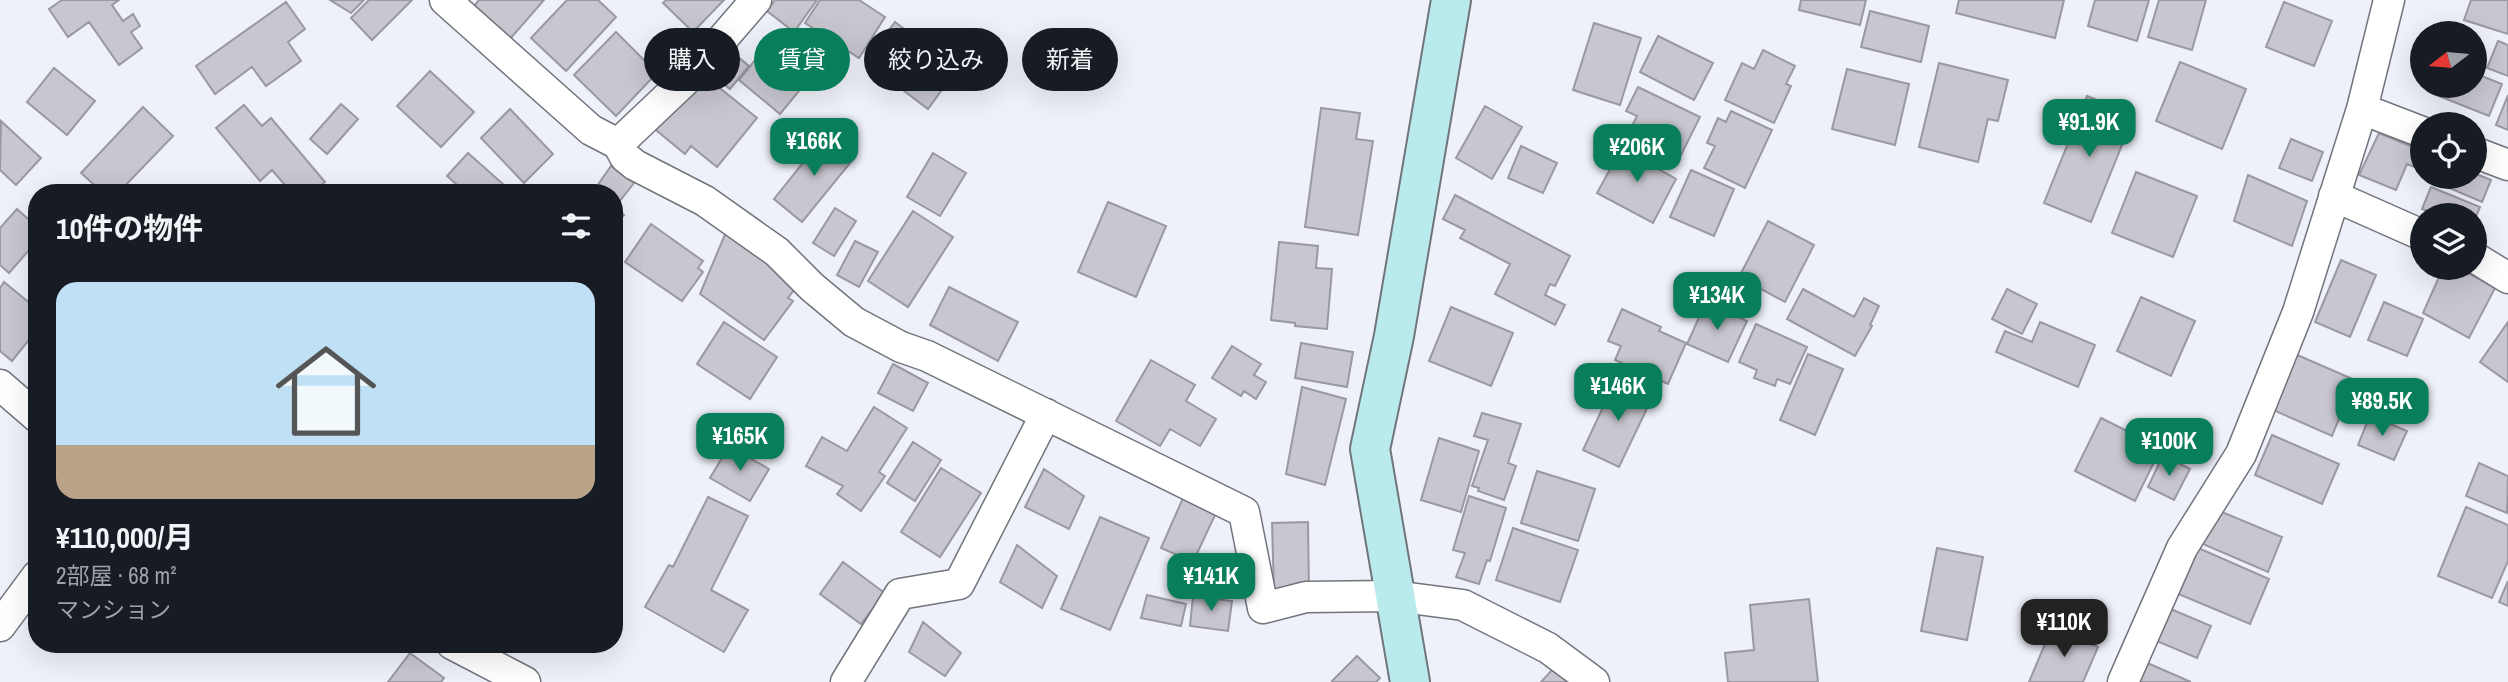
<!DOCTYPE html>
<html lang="ja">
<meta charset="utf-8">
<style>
:root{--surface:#171b24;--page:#242831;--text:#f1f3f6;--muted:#9ea1a6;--accent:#087e5b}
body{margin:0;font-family:"Archivo Narrow","Noto Sans JP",sans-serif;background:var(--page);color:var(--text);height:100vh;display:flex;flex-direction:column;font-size:26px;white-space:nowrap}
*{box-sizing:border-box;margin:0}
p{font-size:23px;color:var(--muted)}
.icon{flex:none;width:38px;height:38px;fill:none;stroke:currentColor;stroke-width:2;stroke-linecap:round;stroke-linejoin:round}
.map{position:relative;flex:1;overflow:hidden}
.panel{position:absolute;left:28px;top:184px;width:595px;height:469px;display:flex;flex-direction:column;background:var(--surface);border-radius:28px;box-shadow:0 7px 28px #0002}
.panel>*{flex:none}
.top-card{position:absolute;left:644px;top:28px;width:665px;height:63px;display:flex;gap:14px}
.needle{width:46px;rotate:254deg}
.tools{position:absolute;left:2410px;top:21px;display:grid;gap:14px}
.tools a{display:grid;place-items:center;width:77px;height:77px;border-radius:50%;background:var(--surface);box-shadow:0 7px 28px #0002;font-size:35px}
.price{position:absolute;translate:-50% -60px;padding:0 16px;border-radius:14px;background:var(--accent);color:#fff;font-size:23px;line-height:46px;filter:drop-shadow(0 2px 4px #0008)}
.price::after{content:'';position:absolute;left:50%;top:42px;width:21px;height:16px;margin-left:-10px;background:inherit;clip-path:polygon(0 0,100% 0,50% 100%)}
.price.current{background:#222;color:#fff}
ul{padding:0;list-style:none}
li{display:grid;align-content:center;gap:14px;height:371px;padding:0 28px}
li span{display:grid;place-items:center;height:217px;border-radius:21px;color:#555}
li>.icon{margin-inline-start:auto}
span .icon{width:126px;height:126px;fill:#fffc;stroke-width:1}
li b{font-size:30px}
h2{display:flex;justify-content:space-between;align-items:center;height:84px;padding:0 28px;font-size:30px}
.chip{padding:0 24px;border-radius:32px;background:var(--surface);box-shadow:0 7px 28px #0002;font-size:24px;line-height:63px}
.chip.current{background:var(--accent);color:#fff}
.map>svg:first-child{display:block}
</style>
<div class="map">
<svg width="2508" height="682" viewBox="0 0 2508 682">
<rect width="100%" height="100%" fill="#eff1fa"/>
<path fill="#c8c6cf" stroke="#9a98a0" stroke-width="2" d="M62,0h57l-7,5 11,16 10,-7 7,12 -9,6 11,16 -23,17 -30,-43 -21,15 -19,-28z
M330,0h34l-13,13z
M369,0h43l-40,40 -21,-22z
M479,0h65l-34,39 -36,-33z
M567,0h31l18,17 -50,54 -35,-33z
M666,0h58l-31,32 -30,-29z
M775,0h42l-23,32 -27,-21z
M820,0h39l26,17 -26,41 -54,-35z
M1801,0h65l-6,25 -61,-15z
M1959,0h105l-9,38 -99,-25z
M2095,0h54l-12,41 -49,-15z
M2159,0h47l-14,50 -44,-13z
M2471,0h37v34l-44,-14z
M286,2l19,27 -17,13 13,19 -35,25 -14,-19 -37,27 -19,-28z
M2284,2l48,19 -18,45 -48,-19z
M1870,11l59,15 -8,36 -60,-15z
M895,22l62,47 -29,40 -62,-47z
M1594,23l47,15 -21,67 -47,-15z
M616,32l41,41 -41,43 -42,-41z
M776,34l42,34 -38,46 -41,-34z
M1658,36l55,27 -19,37 -54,-28z
M2498,41l10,4v31l-21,-8z
M726,47l23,19 -19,23 -23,-19z
M1763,50l32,16 -9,18 5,2 -17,37 -49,-23 17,-37 12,6z
M2180,62l66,27 -24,60 -66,-28z
M1939,63l69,17 -10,41 -10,-2 -10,43 -59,-15z
M54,68l41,33 -28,34 -40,-33z
M1847,69l62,15 -14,61 -63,-16z
M430,71l44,41 -33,35 -44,-41z
M701,73l56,45 -40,49 -26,-21 -6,8 -29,-24z
M2474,73l28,11 -13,32 -58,-23 3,-7h40z
M1638,87l62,30 -19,38 -51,-25 7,-14 -11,-5z
M2508,95v35l-12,-5z
M2087,96l47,19 -43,107 -47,-19z
M341,104l17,15 -31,35 -17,-15z
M244,105l18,21 9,-8 54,64 -12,10h-22l-19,-22 -12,11 -44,-53z
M1485,106l37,21 -30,52 -36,-21z
M143,107l30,29 -54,56h-17l-21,-19z
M1321,108l39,5 -4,26 17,2 -15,94 -53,-8z
M510,109l43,45 -29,29 -43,-45z
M1731,111l41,19 -27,58 -41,-20 11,-22 -8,-3 11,-25 8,4z
M1,121l40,37 -25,27 -16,-15z
M2379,133l43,18v19l-15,-6 -11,26 -37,-15z
M826,134l29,23 -53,65 -28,-23z
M2291,139l32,13 -11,29 -33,-13z
M1633,145l27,14 -5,8 21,12 -23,44 -56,-30 24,-44 8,4z
M1521,146l36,17 -14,30 -35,-15z
M468,153l44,39h-47l-18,-16z
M933,153l33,20 -26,43 -33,-19z
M611,166l23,17 -15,19 -5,-3v-7h-8l-9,-6z
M1691,170l43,19 -20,47 -44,-19z
M2136,172l61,24 -24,61 -61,-24z
M2474,173l17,7 -9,22 -49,-21 2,-4h39z
M2248,175l59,26 -15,45 -58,-25z
M2431,187l49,20 -6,14v-6h-37l-15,-6z
M1455,195l115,61 -15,30 -5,-2 -5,11 20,10 -10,20 -60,-31 15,-30 -50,-26 5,-8 -22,-11z
M1108,202l58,24 -30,71 -58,-25z
M614,205l10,10 -10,10z
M835,208l21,13 -22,35 -21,-13z
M17,209l20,18v14l-28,32 -9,-8v-37z
M913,211l40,26 -45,70 -40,-26z
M1768,221l46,24 -29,57 -46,-25z
M651,224l52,37 -5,7 5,4 -21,29 -57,-39z
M726,232l71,54 -9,12 5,3 -29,39 -64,-46z
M855,241l23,11 -19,35 -22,-12z
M1279,242l39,4 -2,22 16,1 -5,60 -32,-3v-3l-24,-3z
M2341,260l35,15 -26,62 -35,-15z
M2443,268h16l36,20 -26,50 -46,-25z
M4,282l33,27v21l-25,31 -12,-10v-63z
M949,287l69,35 -20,39 -68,-36z
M1803,289l51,28 10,-19 15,8 -9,19 2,1 -17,30 -68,-37z
M2007,289l30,15 -15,30 -30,-15z
M2141,297l54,24 -24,55 -54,-25z
M1706,302l41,19 -19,41 -41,-18z
M2384,302l39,17 -16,37 -39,-16z
M1451,307l62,26 -22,53 -62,-25z
M1622,309l39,18 -2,4 27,12 -18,41 -53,-24 6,-14 -13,-5z
M724,322l53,35 -27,42 -53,-35z
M2040,322l55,23 -17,42 -82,-35 9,-21 27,11z
M2508,322v60l-28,-20z
M1756,324l51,23 -17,37 -13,-5 -2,7 -21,-8 3,-8 -18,-8z
M1301,343l52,9 -6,35 -52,-9z
M1232,346l29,18 -7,11 12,7 -10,17 -12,-8 -3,5 -29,-18z
M1808,354l35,15 -28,66 -35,-15z
M2295,354l60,26 -23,56 -61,-27z
M1151,360l44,25 -9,16 30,18 -16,27 -30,-17 -10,17 -44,-25z
M893,364l35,19 -15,28 -35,-18z
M1616,379l37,17 -34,71 -36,-17z
M1302,387l44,12 -21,86 -39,-11z
M874,407l33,21 -28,44 6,4 -24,35 -24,-17 6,-8 -37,-20 16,-29 25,14z
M1482,413l39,11 -13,39 8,3 -12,34 -26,-9 1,-3 -7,-2 16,-46 -14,-4z
M2370,415l37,16 -13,29 -36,-15z
M2101,418l60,30 -26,53 -60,-30z
M2272,435l67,29 -17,40 -67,-29z
M1439,438l40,13 -18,61 -40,-12z
M913,442l28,18 -26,41 -28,-18z
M729,446l40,23 -19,32 -40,-23z
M2163,455l27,14 -16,31 -26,-13z
M2479,463l29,13 -1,37 -41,-17z
M941,468l40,25 -41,64 -39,-25z
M1044,469l40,27 -15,33 -44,-22z
M1537,471l58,18 -17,52 -57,-18z
M1469,496l37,12 -16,53 -3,-1 -8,24 -23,-7 9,-24 -12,-3z
M708,497l40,19 -37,74 37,20 -24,42 -79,-45 24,-42 4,2z
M1183,498l33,15 -23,49 -32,-14z
M2210,507l72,30 -14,35 -72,-31z
M2466,507l42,18v36l-16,37 -54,-22z
M1100,517l49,21 -39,92 -49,-21z
M1308,522l1,70 -35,1 -2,-70z
M1513,528l65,22 -18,52 -64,-22z
M1017,545l40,31 -15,32 -42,-26z
M2196,547l73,32 -19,45 -74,-31z
M1937,548l46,9 -16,83 -46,-9z
M843,562l47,35 -12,18 -7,-4 -10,13 -41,-30z
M2508,581v25l-9,-4z
M1147,595l39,9 -5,22 -40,-8z
M1193,596l39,5 -4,30 -38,-5z
M1809,599l9,83h-90l-3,-29 29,-3 -4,-45z
M2166,607l45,19 -14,32 -45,-19z
M923,622l38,31 -16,23 -36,-24z
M2052,627l46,20 -15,35h-54z
M410,653l34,25 -3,4h-53z
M1357,656l23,22 -4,4h-43l-1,-1z
M2145,662l46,20h-55z
M1552,670l17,12h-28z"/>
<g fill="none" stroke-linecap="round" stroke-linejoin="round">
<g stroke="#72747c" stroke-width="33">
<path id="street" d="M445,0l146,130 27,14 7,13 10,8 70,36 72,51 35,35 42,35 47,25 26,9 317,156 19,96 43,-11 88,-1 69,9 85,43 46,34
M2362,109l60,23
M618,144l76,-72 62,-72
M2474,152l34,13
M2334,196l88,39
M2474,257l34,21
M0,385l37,32
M0,626l37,-50
M452,644l73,38
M846,682l54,-88 59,-10 87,-170
M2123,682l59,-134 59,-94 57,-142 64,-203 27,-109"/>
</g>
<g stroke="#72747c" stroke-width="42">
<path id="secondary" d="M1410,682l-40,-233 24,-113 57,-336"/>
</g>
<use href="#street" stroke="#fff" stroke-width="30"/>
<use href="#secondary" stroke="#b9eaec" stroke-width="38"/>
</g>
</svg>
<div class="tools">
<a><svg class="needle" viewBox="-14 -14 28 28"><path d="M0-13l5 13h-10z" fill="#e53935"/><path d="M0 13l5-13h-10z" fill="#9ea1a6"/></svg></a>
<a><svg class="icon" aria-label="locate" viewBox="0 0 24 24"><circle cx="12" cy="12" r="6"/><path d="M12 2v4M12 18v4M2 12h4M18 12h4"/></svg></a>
<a><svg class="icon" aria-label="layers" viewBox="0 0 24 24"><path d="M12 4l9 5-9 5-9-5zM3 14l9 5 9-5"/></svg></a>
</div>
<b class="price" style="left:2089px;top:159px">¥91.9K</b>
<b class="price" style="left:814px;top:178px">¥166K</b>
<b class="price" style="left:1637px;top:184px">¥206K</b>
<b class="price" style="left:1717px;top:332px">¥134K</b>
<b class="price" style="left:1618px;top:423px">¥146K</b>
<b class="price" style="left:2382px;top:438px">¥89.5K</b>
<b class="price" style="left:740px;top:473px">¥165K</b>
<b class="price" style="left:2169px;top:478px">¥100K</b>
<b class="price" style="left:1211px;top:613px">¥141K</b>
<b class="price current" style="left:2064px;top:659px">¥110K</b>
<div class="top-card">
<a class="chip">購入</a>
<a class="chip current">賃貸</a>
<a class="chip">絞り込み</a>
<a class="chip">新着</a>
</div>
<section class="panel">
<h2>10件の物件<svg class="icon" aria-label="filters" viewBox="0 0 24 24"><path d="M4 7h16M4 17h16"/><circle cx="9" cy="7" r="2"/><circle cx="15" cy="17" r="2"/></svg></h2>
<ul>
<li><span style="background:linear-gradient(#bfe0f5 75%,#b9a48a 0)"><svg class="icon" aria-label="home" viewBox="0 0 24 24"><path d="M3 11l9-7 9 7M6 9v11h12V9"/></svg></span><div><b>¥110,000/月</b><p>2部屋 · 68 m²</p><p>マンション</p></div></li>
</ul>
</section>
</div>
